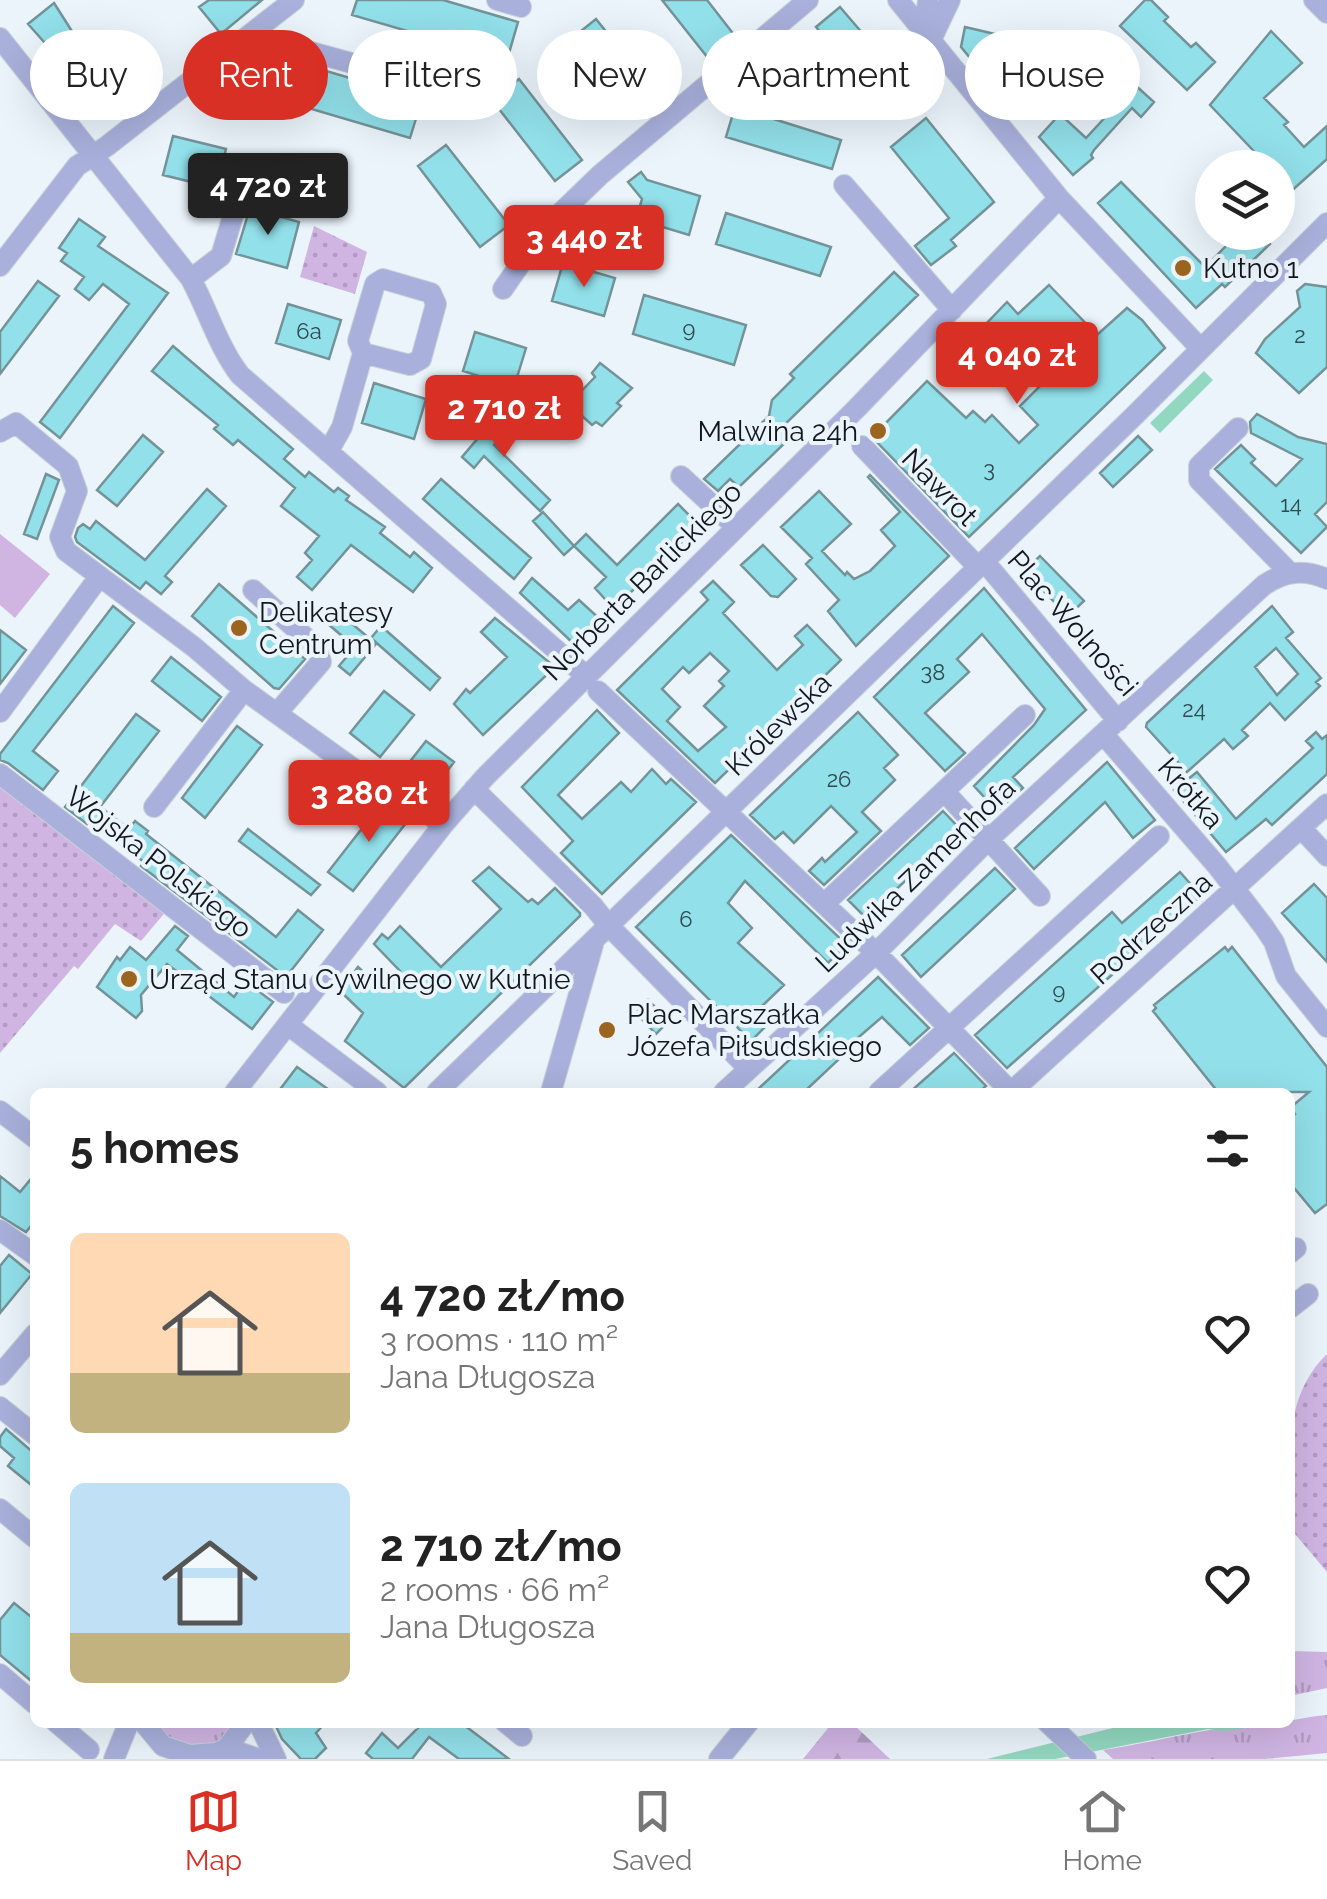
<!DOCTYPE html>
<meta charset="utf-8">
<style>
:root{--surface:#fff;--page:#f6f6f6;--text:#222;--muted:#767676;--line:#e0e0e0;--accent:#d93025}
body{margin:0;font-family:Raleway,sans-serif;background:var(--page);color:var(--text);height:100vh;display:flex;flex-direction:column;font-size:38px;white-space:nowrap}
*{box-sizing:border-box;margin:0}
p{font-size:32px;color:var(--muted)}
.icon{flex:none;width:55px;height:55px;fill:none;stroke:currentColor;stroke-width:2;stroke-linecap:round;stroke-linejoin:round}
.map{position:relative;flex:1;overflow:hidden}
.sheet{position:absolute;left:30px;top:1088px;width:1265px;height:640px;display:flex;flex-direction:column;background:var(--surface);border-radius:15px;box-shadow:0 10px 40px #0002}
.sheet>*{flex:none}
.guide{position:absolute;left:30px;top:30px;width:1268px;height:90px;display:flex;gap:20px}
.tools{position:absolute;left:1195px;top:150px;display:grid;gap:20px}
.tools a{display:grid;place-items:center;width:100px;height:100px;border-radius:50%;background:var(--surface);box-shadow:0 10px 40px #0002;font-size:50px}
.price{position:absolute;translate:-50% -85px;padding:0 22px;border-radius:10px;background:var(--accent);color:#fff;font-size:32px;line-height:65px;filter:drop-shadow(0 2px 5px #0008)}
.price::after{content:'';position:absolute;left:50%;top:60px;width:30px;height:22px;margin-left:-15px;background:inherit;clip-path:polygon(0 0,100% 0,50% 100%)}
.price.current{background:#222;color:#fff}
ul{padding:0;list-style:none}
li{display:flex;align-items:center;gap:30px;height:250px;padding:0 40px}
li span{display:grid;place-items:center;flex:none;width:280px;height:200px;border-radius:15px;color:#555}
li>.icon{margin-inline-start:auto}
span .icon{width:120px;height:120px;fill:#fffc;stroke-width:1}
li b{font-size:42px}
h2{display:flex;justify-content:space-between;align-items:center;height:120px;padding:0 40px;font-size:42px}
.chip{padding:0 35px;border-radius:45px;background:var(--surface);box-shadow:0 10px 40px #0002;font-size:35px;line-height:90px}
.chip.current{background:var(--accent);color:#fff}
.tabs{display:flex;justify-content:space-around;align-items:center;height:140px;border-top:2px solid var(--line);background:var(--surface);font-size:28px;color:var(--muted)}
.tabs a{display:grid;justify-items:center;gap:5px}
.tabs .current{color:var(--accent)}
.map>svg:first-child{display:block}
</style>
<div class="map">
<svg width="1327" height="1759" viewBox="0 0 1327 1759">
<defs>
<pattern id="grass-tufts" width="24" height="20" patternUnits="userSpaceOnUse" patternTransform="scale(2.5)"><rect width="24" height="20" fill="#d0b5e3"/><path d="M3 7l-1-3M5 7V3M7 7l1-3M15 17l-1-3M17 17v-4M19 17l1-3" fill="none" stroke="#b29bc2"/></pattern>
<pattern id="forest-firs" width="22" height="20" patternUnits="userSpaceOnUse" patternTransform="scale(2.5)"><rect width="22" height="20" fill="#d0b5e3"/><path d="M5 1l3.5 6h-7zM16 11l3.5 6h-7z" fill="#b29bc2"/></pattern>
<pattern id="park-dots" width="8" height="8" patternUnits="userSpaceOnUse" patternTransform="scale(2.5)"><rect width="8" height="8" fill="#d0b5e3"/><path d="M2 2h.1M6 6h.1" fill="none" stroke="#b29bc2" stroke-width="1.8" stroke-linecap="round"/></pattern>
</defs>
<rect width="100%" height="100%" fill="#ebf4fb"/>
<path fill="url(#grass-tufts)" d="M1290,1651l37,1v36l-37,8z
M1327,1715v38l-62,6h-152l-10,-9c34,-5 67,-13 101,-19 17,-4 37,-2 55,-5 25,-3 42,-9 68,-11z
M150,1723h89c-28,36 -59,27 -89,0z"/>
<path fill="url(#forest-firs)" d="M833,1722l19,1 38,36h-87z"/>
<path fill="url(#park-dots)" d="M314,226l53,26 -12,42 -55,-17z
M0,779l168,130 -27,32 -26,-17 -37,45 -4,-3 -74,87z
M1327,1354v218l-37,-44c0,-60 -10,-129 37,-174z"/>
<path fill="#d0b5e3" d="M0,534l50,40 -35,44 -15,-13z"/>
<path fill="#92d8c1" d="M1204,371l9,9 -53,53 -10,-10z
M1133,1723h150l-61,8 -14,-2 -153,30h-68z"/>
<path fill="#92e0ea" stroke="#749398" stroke-width="2.5" fill-rule="evenodd" d="M209,0h53l-41,34 -22,-27z
M357,0h86l75,22 -11,38 -155,-45z
M662,0h45l28,36 -27,22z
M1145,0h6l17,17 -4,4 27,26 5,-4 19,19 -28,28 -67,-64z
M54,3l21,33 53,61 -24,20 -38,-46 2,-2 -40,-45z
M840,7l71,83 -25,20 -70,-83z
M596,19l63,78 -26,21 -63,-78z
M965,27l30,7v6l18,19 24,-21 47,50 -24,26 -36,-37 -22,20 -41,-50z
M1271,31l31,32 -38,35 24,24 -4,3 20,22 23,-21v33l-39,35 -6,-5 -4,-21h-8l-60,-63z
M268,54l154,45 -12,39 -153,-45z
M519,79l63,81 -27,21 -63,-81z
M1135,85l19,17 -13,15 -9,-9 -38,42 -3,5 2,3 -20,17 -34,-38 21,-23 26,24z
M735,107l106,33 -9,29 -106,-32z
M926,118l68,84 -43,38 5,6 -25,19 -16,-19 34,-28 -58,-71z
M173,136l53,13 -10,39 -53,-13z
M446,145l63,80 -29,22 -62,-81z
M641,172l6,8 53,16 -11,39 -53,-16 6,-20 -14,-17z
M1121,182l84,85 35,-35h19l11,12 -45,43 -3,-3 -26,24 -98,-105z
M250,208l49,14 -12,46 -51,-14z
M726,213l105,34 -11,29 -104,-32z
M79,219l26,18 -7,9 70,47 -108,145 -20,-16 89,-118 -26,-20 -14,16 -14,-11 9,-12 -23,-16 6,-8 -8,-5z
M563,263l52,15 -11,38 -52,-15z
M894,272l24,23 -138,134 9,10 -50,48 -9,-8 -12,12 -14,-12 65,-63 3,-16 22,-22 -4,-4z
M38,281l21,15 -59,78v-42z
M1305,284l22,3v80l-28,26 -43,-40 9,-14 35,-32 -3,-16z
M1049,285l48,50 30,-27 15,12 23,28 -196,189 -97,-100 55,-56 39,37 7,-7 12,11 7,-7 27,28 19,-18 -18,-19 33,-33 -19,-19 -11,11 -6,-6 -14,14 -22,-23 13,-14 -10,-10 23,-24 11,12z
M644,295l102,30 -12,40 -101,-31z
M288,304l53,16 -12,39 -53,-16z
M475,332l51,16 -12,39 -51,-16z
M173,346l120,103 -9,10 21,18 4,-5 25,20 4,-4 11,8 -3,4 39,27 -5,6 30,24 4,-5 18,16 -19,24 -62,-47 -39,45 -15,-13 15,-17 -7,-7 14,-17 -38,-30 14,-18 -57,-48 -5,5 -19,-16 4,-4 -66,-54z
M600,363l32,25 -15,15 4,3 -19,20 -6,-4 -4,3 -11,-10 -4,2 -11,-10 29,-30 -3,-4z
M374,383l52,16 -12,40 -52,-16z
M502,410l13,11 -21,24 56,55 -10,11 -56,-55 -10,12 -12,-11z
M1257,414l41,23 29,7v58l-12,12 12,13 -26,26 -86,-84 26,-24 14,14 -4,4 25,23 26,-27 -51,-26 -1,-11z
M143,435l20,17 -46,54 -20,-16z
M1138,436l14,14 -39,37 -13,-14z
M46,474l13,6 -22,59 -13,-5z
M870,475l79,81 -93,90 -28,-35 11,-11 -33,-36 6,-6 -31,-31 38,-36 32,33 -29,27 23,24 2,-3 7,7 16,-8 25,-25 -14,-16 19,-18 -32,-35z
M441,479l90,79 -17,21 -91,-80z
M207,489l19,17 -61,70 7,6 -11,12 -15,-12 -6,7 -63,-47 -2,-5 3,-9 5,-4 7,5 6,-8 49,39z
M678,504l21,21 -85,84 -19,-21 11,-11 -32,-31 12,-12 31,31z
M543,512l31,34 -10,9 -31,-34z
M763,545l33,34 -18,18 -7,-1 -30,-31z
M1040,556l44,45 -16,15 -44,-45z
M532,578l36,32 11,-10 23,21 -26,25 -56,-53z
M713,581l21,21 -11,11 54,57 26,-25 -8,-9 12,-11 34,35 -126,123 -98,-93 91,-90 -7,-8zM710,653l19,18 -10,10 5,5 -20,20 22,21 -28,24 -31,-30 13,-14 -18,-18 21,-22 6,6z
M219,584l86,75 -26,30 -5,-1 -82,-72z
M984,588l102,122 -73,67 10,11 -26,23 -23,-25 60,-61 11,-16 -63,-75 -25,25 12,13 -44,41 40,40 -20,18 -71,-74z
M113,606l21,17 -101,128 25,20 -15,19 -35,-27 -8,-3v-6z
M1272,606l21,26 -7,6 35,40 -5,4 4,4 -35,34 -15,-17 -28,27 6,6 -15,13 -9,-10 -37,33 -41,-45 1,-4zM1276,648l22,26 -21,21 -22,-28z
M338,612l38,32 -26,31 -11,-9 16,-19 -27,-23z
M495,618l60,49 -72,68 -29,-31 12,-15 4,4 37,-36 -26,-25z
M381,626l59,52 -10,12 -59,-52z
M0,630l26,20 -26,34z
M171,657l50,40 -19,24 -50,-40z
M384,691l30,24 -34,42 -30,-24z
M597,710l22,23 -61,62 24,24 39,-37 10,10 21,-23 14,15 5,-5 25,23 -94,92 -41,-41 12,-12 -51,-54z
M858,712l40,43 -14,13 11,12 -33,32 19,19 -57,54 -15,-14 13,-13 3,4 32,-30 -26,-26 -37,37 -11,-11 -8,7 -25,-24z
M136,714l23,17 -59,76 29,22 6,-8 13,10 -2,3 130,103 22,-27 25,20 -37,47 -145,-111 3,-4 -54,-42 -3,4 -22,-17z
M237,726l25,19 -57,73 -23,-20z
M1316,732l6,7 5,-4v39l-55,51 -6,-6 -40,33 -52,-62 23,-18 39,47 77,-71 -7,-7z
M426,741l28,21 -25,33 -28,-22z
M1107,762l48,58 -22,18 -28,-36 -71,67 -19,-21z
M385,799l25,19 -57,73 -25,-19z
M943,811l17,18 -94,89 -18,-18z
M248,829l72,56 -9,10 -72,-54z
M731,835l116,110 -19,18 -83,-82 -17,22 24,25 -14,15 46,42 -22,21 12,12 -23,23 -115,-114z
M489,867l39,35 4,-3 6,5 17,-16 25,25v3l-176,172 -59,-47 18,-28 -23,-22 18,-24 23,22 19,-18 -26,-27 8,-10 6,5 12,-13 41,41 60,-58 -28,-28z
M995,868l20,21 -94,88 -19,-22z
M1180,872l21,24 -194,172 -32,-33 137,-123 10,11z
M1314,884l13,14v64l-45,-49z
M175,926l13,10 -11,14 57,47 11,-16 28,21 -21,27 -85,-65 -26,31 1,16 -6,7 -39,-31 20,-30 3,3 10,-13 16,13z
M1225,947l3,4 4,-4 95,120v137l-12,9 -25,-30v-65l5,-4 -5,-6 19,-16h-91l-65,-81 3,-3 -2,-3z
M878,977l51,51 -19,17 -28,-28 -29,25 1,3 -50,47h-49z
M648,1000l21,21 -13,13 -20,-21z
M954,1053l32,33 -7,6h-69z
M297,1067l35,25h-54z
M35,1174v47l-9,11 -26,-16v-40l20,16z
M9,1255l23,19 -32,39v-47z
M6,1429l29,25v34l-27,-22 6,-8 -14,-12v-9z
M14,1603l21,17v64l-35,-29v-35z
M274,1722h52l-10,11 10,15 -11,11h-14l-19,-20z
M410,1722h50l49,37h-50l-30,-22 -17,22h-39l-7,-6 16,-20 16,15 20,-20z"/>
<g fill="none" stroke-linecap="round" stroke-linejoin="round">
<g stroke="#c8d1d8" stroke-width="22">
<path id="minor" d="M497,0l24,7
M898,0l161,198 141,150
M1314,0l13,13
M924,31l4,-31
M250,35l174,48
M0,38l191,241c17,32 27,67 49,96l345,300
M931,40l19,-40
M844,185l108,125
M0,266l77,-100 30,-20 187,-146
M191,279l30,-23 17,-57
M503,289l42,-61 55,-53 208,-175
M1238,428l-39,38v14l91,93
M0,432l16,-9 52,43 9,25 -17,46 6,14 128,96 50,43 124,89 18,2 57,44
M862,446l116,121
M328,452l14,-25 21,-74 47,12 11,-6 15,-55 -5,-11 -48,-14 -8,5 -17,57 5,12
M681,476l54,50
M984,561l134,160
M253,590l65,59 3,13 -44,51
M598,691l278,262 135,139 316,-288
M0,712l99,-135
M1104,735l114,132 46,60 10,15 12,34 41,51
M0,774l284,219
M474,789l119,117 16,20 140,143
M944,791l96,105
M154,807l90,-117
M1301,828l26,28
M824,904l201,-189
M288,1025l89,67
M235,1092l208,-267 42,-48 372,-369 202,-210
M437,1092l697,-676 193,-193
M551,1092l42,-147
M724,1092l152,-139 113,-114 275,-254c21,-14 40,-16 63,-6
M879,1092l280,-256
M0,1111l35,27
M0,1230l35,25
M1290,1253l6,-5
M1290,1308l18,-14
M0,1375l35,-41
M0,1407l35,28
M0,1509l35,29
M0,1674l35,30
M56,1722l33,28
M143,1722l20,24 26,9 27,-2 11,-5 19,-26
M258,1722l18,37
M505,1722l17,14
M1047,1722l39,37
M227,1748l32,11
M114,1759l15,-37
M719,1759l30,-37"/>
</g>
<use href="#minor" stroke="#a8b0db" stroke-width="20"/>
</g>
<g fill="#9c651f" stroke="#ebf4fb" stroke-width="4">
<circle cx="1183" cy="268" r="10"/>
<circle cx="878" cy="431" r="10"/>
<circle cx="239" cy="628" r="10"/>
<circle cx="129" cy="979" r="10"/>
<circle cx="607" cy="1030" r="10"/>
</g>
<g text-anchor="middle" stroke-width="8" stroke-linejoin="round" paint-order="stroke">
<g font-size="22" fill="#304a51">
<text x="689" y="337">9</text>
<text x="309" y="339">6a</text>
<text x="1300" y="343">2</text>
<text x="989" y="477">3</text>
<text x="1291" y="512">14</text>
<text x="933" y="680">38</text>
<text x="1194" y="717">24</text>
<text x="839" y="787">26</text>
<text x="686" y="927">6</text>
<text x="1059" y="999">9</text>
</g>
<g font-size="28" fill="#10181e" stroke="#ebf4fb" text-anchor="start">
<text x="1203" y="278">Kutno 1</text>
<text x="858" y="441" text-anchor="end">Malwina 24h</text>
<text x="259" y="622">Delikatesy<tspan x="259" dy="32">Centrum</tspan></text>
<text x="149" y="989">Urząd Stanu Cywilnego w Kutnie</text>
<text x="627" y="1024">Plac Marszałka<tspan x="627" dy="32">Józefa Piłsudskiego</tspan></text>
</g>
<g font-size="28" fill="#10181e" stroke="#ebf4fb">
<text transform="translate(940 487) rotate(46)" y="10">Nawrot</text>
<text transform="translate(642 581) rotate(-45)" y="10">Norberta Barlickiego</text>
<text transform="translate(1073 623) rotate(49)" y="10">Plac Wolności</text>
<text transform="translate(778 724) rotate(-44)" y="10">Królewska</text>
<text transform="translate(1191 793) rotate(49)" y="10">Krótka</text>
<text transform="translate(159 862) rotate(38)" y="10">Wojska Polskiego</text>
<text transform="translate(915 875) rotate(-44)" y="10">Ludwika Zamenhofa</text>
<text transform="translate(1151 928) rotate(-42)" y="10">Podrzeczna</text>
</g>
</g>
</svg>
<div class="tools">
<a><svg class="icon" aria-label="layers" viewBox="0 0 24 24"><path d="M12 4l9 5-9 5-9-5zM3 14l9 5 9-5"/></svg></a>
</div>
<b class="price current" style="left:268px;top:238px">4 720 zł</b>
<b class="price" style="left:584px;top:290px">3 440 zł</b>
<b class="price" style="left:1017px;top:407px">4 040 zł</b>
<b class="price" style="left:504px;top:460px">2 710 zł</b>
<b class="price" style="left:369px;top:845px">3 280 zł</b>
<div class="guide">
<a class="chip">Buy</a>
<a class="chip current">Rent</a>
<a class="chip">Filters</a>
<a class="chip">New</a>
<a class="chip">Apartment</a>
<a class="chip">House</a>
</div>
<section class="sheet">
<h2>5 homes<svg class="icon" aria-label="filters" viewBox="0 0 24 24"><path d="M4 7h16M4 17h16"/><circle cx="9" cy="7" r="2"/><circle cx="15" cy="17" r="2"/></svg></h2>
<ul>
<li><span style="background:linear-gradient(#ffd9b3 70%,#c2b280 0)"><svg class="icon" aria-label="home" viewBox="0 0 24 24"><path d="M3 11l9-7 9 7M6 9v11h12V9"/></svg></span><div><b>4 720 zł/mo</b><p>3 rooms · 110 m²</p><p>Jana Długosza</p></div><svg class="icon" aria-label="heart" viewBox="0 0 24 24"><path d="M12 20l-8-8c-3-5 5-10 8-4 3-6 11-1 8 4z"/></svg></li>
<li><span style="background:linear-gradient(#bfe0f5 75%,#c2b280 0)"><svg class="icon" aria-label="home" viewBox="0 0 24 24"><path d="M3 11l9-7 9 7M6 9v11h12V9"/></svg></span><div><b>2 710 zł/mo</b><p>2 rooms · 66 m²</p><p>Jana Długosza</p></div><svg class="icon" aria-label="heart" viewBox="0 0 24 24"><path d="M12 20l-8-8c-3-5 5-10 8-4 3-6 11-1 8 4z"/></svg></li>
</ul>
</section>
</div>
<nav class="tabs">
<a class="current"><svg class="icon" aria-label="map" viewBox="0 0 24 24"><path d="M3 6l6-2 6 2 6-2v14l-6 2-6-2-6 2zM9 4v14M15 6v14"/></svg>Map</a>
<a><svg class="icon" aria-label="saved" viewBox="0 0 24 24"><path d="M7 4h10v16l-5-4-5 4z"/></svg>Saved</a>
<a><svg class="icon" aria-label="home" viewBox="0 0 24 24"><path d="M3 11l9-7 9 7M6 9v11h12V9"/></svg>Home</a>
</nav>
